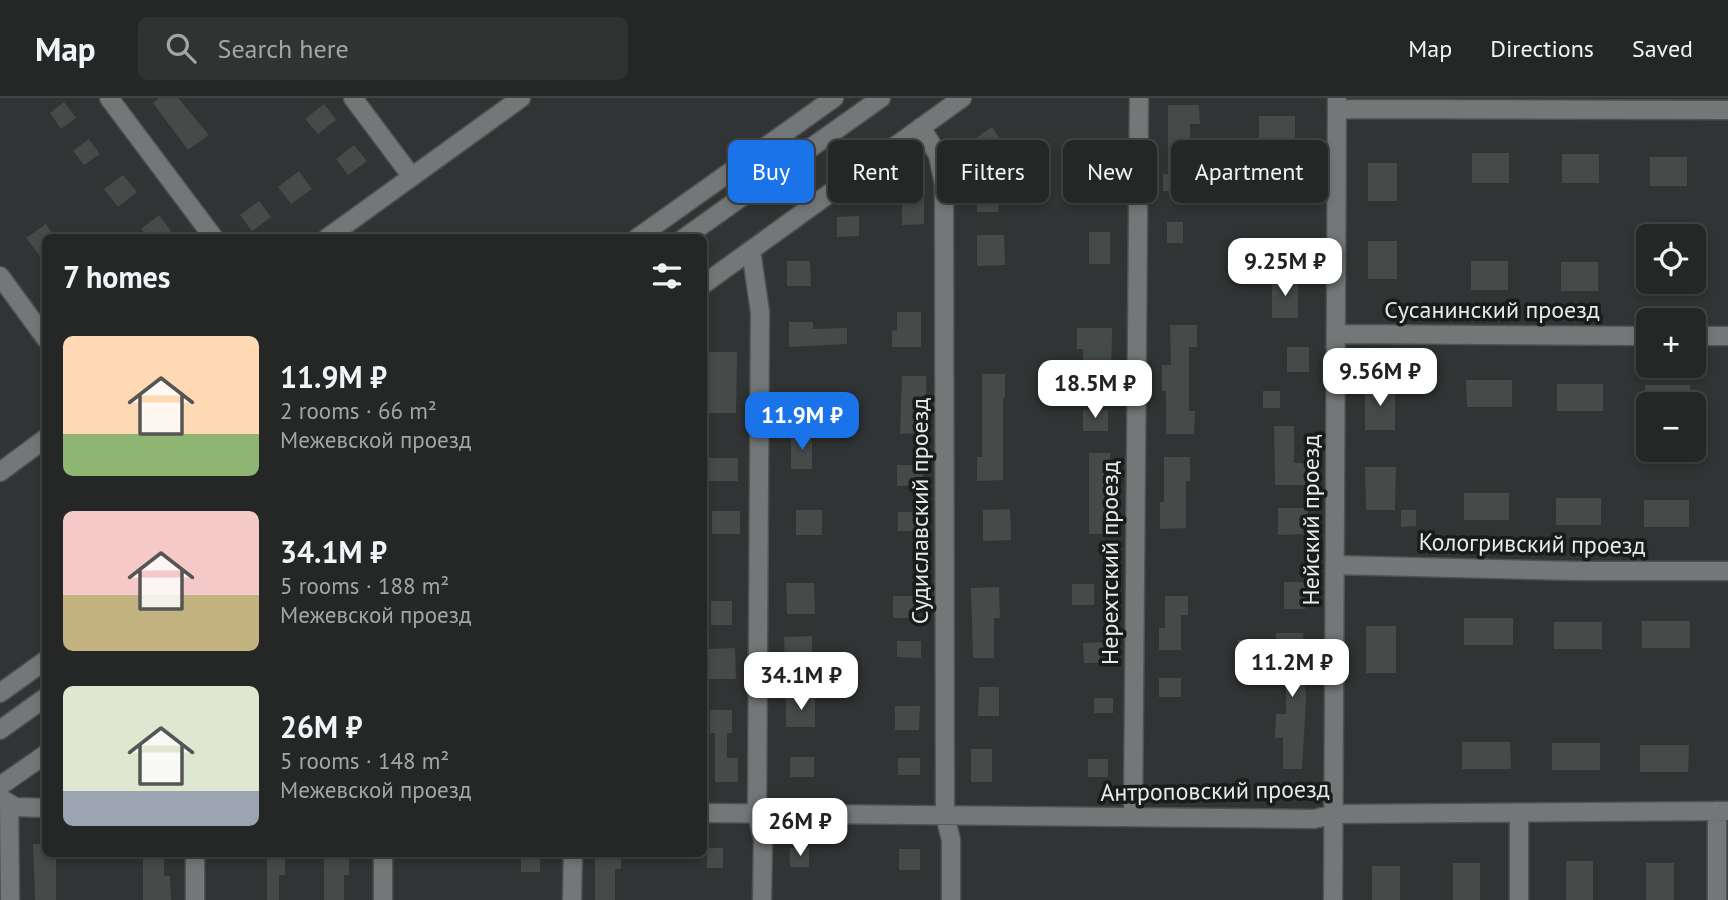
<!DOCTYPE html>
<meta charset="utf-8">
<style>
:root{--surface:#252727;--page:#313333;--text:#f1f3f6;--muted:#a3a5a7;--line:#424444;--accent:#1a73e8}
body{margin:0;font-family:"PT Sans",sans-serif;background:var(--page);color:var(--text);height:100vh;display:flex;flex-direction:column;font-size:26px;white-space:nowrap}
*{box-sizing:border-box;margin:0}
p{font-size:23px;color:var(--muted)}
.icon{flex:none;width:38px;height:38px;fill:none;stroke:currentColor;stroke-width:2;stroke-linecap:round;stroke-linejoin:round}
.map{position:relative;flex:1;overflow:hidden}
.details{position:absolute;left:42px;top:136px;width:665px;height:623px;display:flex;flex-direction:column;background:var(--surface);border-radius:10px;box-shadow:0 4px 10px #0003,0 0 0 2px var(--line)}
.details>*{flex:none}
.guide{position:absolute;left:728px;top:42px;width:665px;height:63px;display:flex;gap:14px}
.fabs{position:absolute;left:1636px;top:126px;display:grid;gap:14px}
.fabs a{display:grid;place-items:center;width:70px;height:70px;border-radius:10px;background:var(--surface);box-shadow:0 4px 10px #0003,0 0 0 2px var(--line);font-size:35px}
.price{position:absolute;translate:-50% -60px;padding:0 16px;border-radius:14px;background:#fff;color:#222;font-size:23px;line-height:46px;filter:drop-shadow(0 2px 4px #0008)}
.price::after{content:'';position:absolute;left:50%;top:42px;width:21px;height:16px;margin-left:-10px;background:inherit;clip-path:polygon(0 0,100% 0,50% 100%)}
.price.active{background:var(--accent);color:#fff}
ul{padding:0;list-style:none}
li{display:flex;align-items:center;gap:21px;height:175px;padding:0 21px}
li span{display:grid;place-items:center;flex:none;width:196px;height:140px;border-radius:10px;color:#555}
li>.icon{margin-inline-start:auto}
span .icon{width:84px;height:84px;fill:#fffc;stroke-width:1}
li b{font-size:30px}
h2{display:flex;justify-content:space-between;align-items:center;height:84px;padding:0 21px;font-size:30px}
.chip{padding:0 24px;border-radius:10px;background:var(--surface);box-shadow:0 4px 10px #0003,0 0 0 2px var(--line);font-size:24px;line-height:63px}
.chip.active{background:var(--accent);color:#fff}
header{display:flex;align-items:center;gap:42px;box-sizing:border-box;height:98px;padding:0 35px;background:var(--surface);border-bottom:2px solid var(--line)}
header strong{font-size:33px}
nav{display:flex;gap:38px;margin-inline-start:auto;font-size:24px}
.search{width:490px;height:63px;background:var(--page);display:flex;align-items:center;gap:18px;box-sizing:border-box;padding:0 24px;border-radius:10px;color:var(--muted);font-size:26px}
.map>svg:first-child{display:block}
</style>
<header>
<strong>Map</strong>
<div class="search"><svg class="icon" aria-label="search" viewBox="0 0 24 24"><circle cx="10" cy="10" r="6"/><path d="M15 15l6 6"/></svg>Search here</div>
<nav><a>Map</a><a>Directions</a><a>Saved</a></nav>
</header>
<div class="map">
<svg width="1728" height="802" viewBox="0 0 1728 802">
<rect width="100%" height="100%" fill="#313434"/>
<path fill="#464a49" d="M159,0h19l31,37 -21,15 -35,-47z
M64,4l12,16 -15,11 -11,-16z
M324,6l12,16 -18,14 -13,-15z
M1168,7h31l1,19h-10v42h-5v25h-22v-17h5z
M1259,18h36v25h-15v6h-21z
M992,29l10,15 -21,15 -11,-15z
M89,41l11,15 -16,11 -11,-14z
M1086,45h26v27h-26z
M354,47l13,16 -19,14 -12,-16z
M1472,55h37v30h-37z
M1562,56h37v29h-37z
M1650,59h37v29h-37z
M1368,65h29v38h-29z
M1285,71h23v21h-23z
M299,73l13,18 -21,15 -13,-17z
M123,77l14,17 -19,15 -14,-18z
M977,81h21v33h-21z
M902,85h22v41l-22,1z
M259,103l12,16 -19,14 -12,-16z
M159,117l12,16 -9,7h-15l-6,-9z
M859,118v20l-22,1v-20z
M1167,124h16v21h-16z
M46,126l9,14h-9v26l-20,-26z
M1089,134h21v32h-21z
M977,137h27l1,30 -28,1z
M1281,142h19v16h-19z
M1368,143h29v38h-29z
M787,163h23l1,25h-24z
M1471,163h37v29h-37z
M1561,164h37v29h-37z
M1272,181h26v39h-26z
M897,214h24v35h-29v-16l5,-1z
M789,224h24v7l34,-1v16l-58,3z
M1170,227h27v22h-8v64h6l-1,23h-28v-43h-4v-26h9z
M1077,230h35l-1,58 -28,-1v-36h-6z
M1287,249h22v25h-22z
M708,254h29l-1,61h-27z
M982,276h23v24h-2v82l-26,1v-24h5z
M902,278h24v57l-26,1z
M1466,282h46v27h-45z
M1557,286h46v27h-46z
M1645,287h45v19h-45z
M1365,289h30v43h-30z
M1263,293h17v17h-17z
M793,297h19v18h-19z
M1083,312h25v21h-25z
M1274,328h20v37h11v22h-30z
M791,337h21v34h-21z
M1089,355h21v81h-21z
M1164,359h26v24h-4v47l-26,1v-27h4z
M705,360h33v23h-33z
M897,367h26v20l-26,1z
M1365,369h31l-1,43h-29z
M1464,395h45v27h-45z
M1556,400h45v27h-45z
M1644,402h45v27h-45z
M1278,410h30v26l-30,1z
M1010,411l1,31 -28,1v-31z
M796,412h26v25h-26z
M1401,412h15v16l-15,1z
M712,413h28v23h-28z
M898,414h23v19h-23z
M1284,484h21v27h-21z
M786,485h28l1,31h-28z
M1072,486h22v21h-22z
M999,489l1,31h-6v40h-21l-2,-70z
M893,498h22v22h-22z
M1165,498h23v19h-7v35h-22v-22h6z
M711,503h21v24h-21z
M1464,520h49v27h-49z
M1642,523h48v27h-48z
M1554,524h48v27h-48z
M1366,528h30v47h-30z
M1276,535h27l3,68 -4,68h-19v-31h-8l1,-24h10v-50h-10z
M812,538v31l-27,1 -1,-31z
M1238,542h13v19h-13z
M897,543h24v17l-24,-1z
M1112,544v21h-28l-1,-20z
M735,550l1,31h-28l-1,-30z
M1159,580h22v19h-22z
M979,589h20v29h-21z
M786,599h29v30h-29z
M1094,600h19v15h-19z
M895,608h25l-1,24h-24z
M710,612h22v23h-5v25h11v24h-23v-49h-5z
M1462,644h48l1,27h-49z
M1552,645h48v27h-48z
M1640,647h49l-1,27h-48z
M971,651h21v33h-21z
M790,659h24v20h-24z
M898,660h22v17h-22z
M1088,661h20v18h-20z
M33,746h13v10h10v46h-21z
M707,750h16v20h-16z
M790,750h19v19h-19z
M899,751h21v21h-21z
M143,756h21v22h6l1,24h-28z
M595,756h26v15h-6v31h-20z
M521,757h19v17h-19z
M267,759h18v18h-6v25h-12z
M324,760h25v17h-5v25h-20z
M1566,763h27v39h-27z
M1453,765h27v37h-27z
M1646,765h28v37h-28z
M1372,768h28v34h-28z"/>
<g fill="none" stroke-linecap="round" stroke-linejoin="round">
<g stroke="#4f5151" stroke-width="21">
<path id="minor" d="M109,0l105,140
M353,0l59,79
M1337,11l391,1
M921,29l17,28 6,29 1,632 6,24v60
M327,140l194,-140
M637,140l197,-140
M684,140l197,-140
M751,152l9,62 -3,502 6,26 -1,60
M0,178l46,63
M704,186l258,-186
M1336,236l312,2
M1694,238h34
M0,374l46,-34
M1335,467l243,6h150
M0,595l46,-33
M0,632l46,-33
M0,688l46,-32
M2,701l13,8 31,1
M9,706l1,96
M704,715l610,6 21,-5 393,-3
M1519,715v87
M1133,719l6,-719
M195,802v-46
M383,802v-46
M572,802l1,-46
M1333,802l4,-802
M1717,802v-89"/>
</g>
<use href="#minor" stroke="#737777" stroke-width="18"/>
</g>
<g text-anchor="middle" stroke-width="7" stroke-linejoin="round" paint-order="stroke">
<g font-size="24" fill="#e8eaea" stroke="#1a1b1b">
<text x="1492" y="220">Сусанинский проезд</text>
<text transform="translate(920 413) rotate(-90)" y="8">Судиславский проезд</text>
<text transform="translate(1311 422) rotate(-90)" y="8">Нейский проезд</text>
<text transform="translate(1532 446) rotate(1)" y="8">Кологривский проезд</text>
<text transform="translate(1110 465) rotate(-90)" y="8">Нерехтский проезд</text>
<text transform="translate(1215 693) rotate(-1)" y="8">Антроповский проезд</text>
</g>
</g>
</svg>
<div class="fabs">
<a><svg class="icon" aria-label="locate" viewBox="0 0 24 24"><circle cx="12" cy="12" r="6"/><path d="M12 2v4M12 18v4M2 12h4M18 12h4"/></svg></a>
<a>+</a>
<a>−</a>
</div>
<b class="price" style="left:1285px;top:200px">9.25M ₽</b>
<b class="price" style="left:1380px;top:310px">9.56M ₽</b>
<b class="price" style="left:1095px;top:322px">18.5M ₽</b>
<b class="price active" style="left:802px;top:354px">11.9M ₽</b>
<b class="price" style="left:1292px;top:601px">11.2M ₽</b>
<b class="price" style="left:801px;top:614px">34.1M ₽</b>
<b class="price" style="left:800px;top:760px">26M ₽</b>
<div class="guide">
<a class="chip active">Buy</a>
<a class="chip">Rent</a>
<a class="chip">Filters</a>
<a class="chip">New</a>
<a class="chip">Apartment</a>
</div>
<section class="details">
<h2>7 homes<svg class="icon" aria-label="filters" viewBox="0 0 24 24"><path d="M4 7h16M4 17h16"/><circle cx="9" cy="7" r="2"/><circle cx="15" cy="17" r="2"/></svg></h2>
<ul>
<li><span style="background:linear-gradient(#ffd9b3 70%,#8fb573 0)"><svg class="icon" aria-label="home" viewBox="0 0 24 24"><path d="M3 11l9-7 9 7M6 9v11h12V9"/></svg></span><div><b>11.9M ₽</b><p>2 rooms · 66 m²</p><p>Межевской проезд</p></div></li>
<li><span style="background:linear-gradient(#f6c9c9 60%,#c2b280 0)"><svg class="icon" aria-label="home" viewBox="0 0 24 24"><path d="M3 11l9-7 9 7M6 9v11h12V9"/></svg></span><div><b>34.1M ₽</b><p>5 rooms · 188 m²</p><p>Межевской проезд</p></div></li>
<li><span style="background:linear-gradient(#dfe7d0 75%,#9aa5b1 0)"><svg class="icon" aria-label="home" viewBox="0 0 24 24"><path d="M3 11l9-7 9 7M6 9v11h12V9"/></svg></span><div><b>26M ₽</b><p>5 rooms · 148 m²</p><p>Межевской проезд</p></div></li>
</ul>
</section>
</div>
